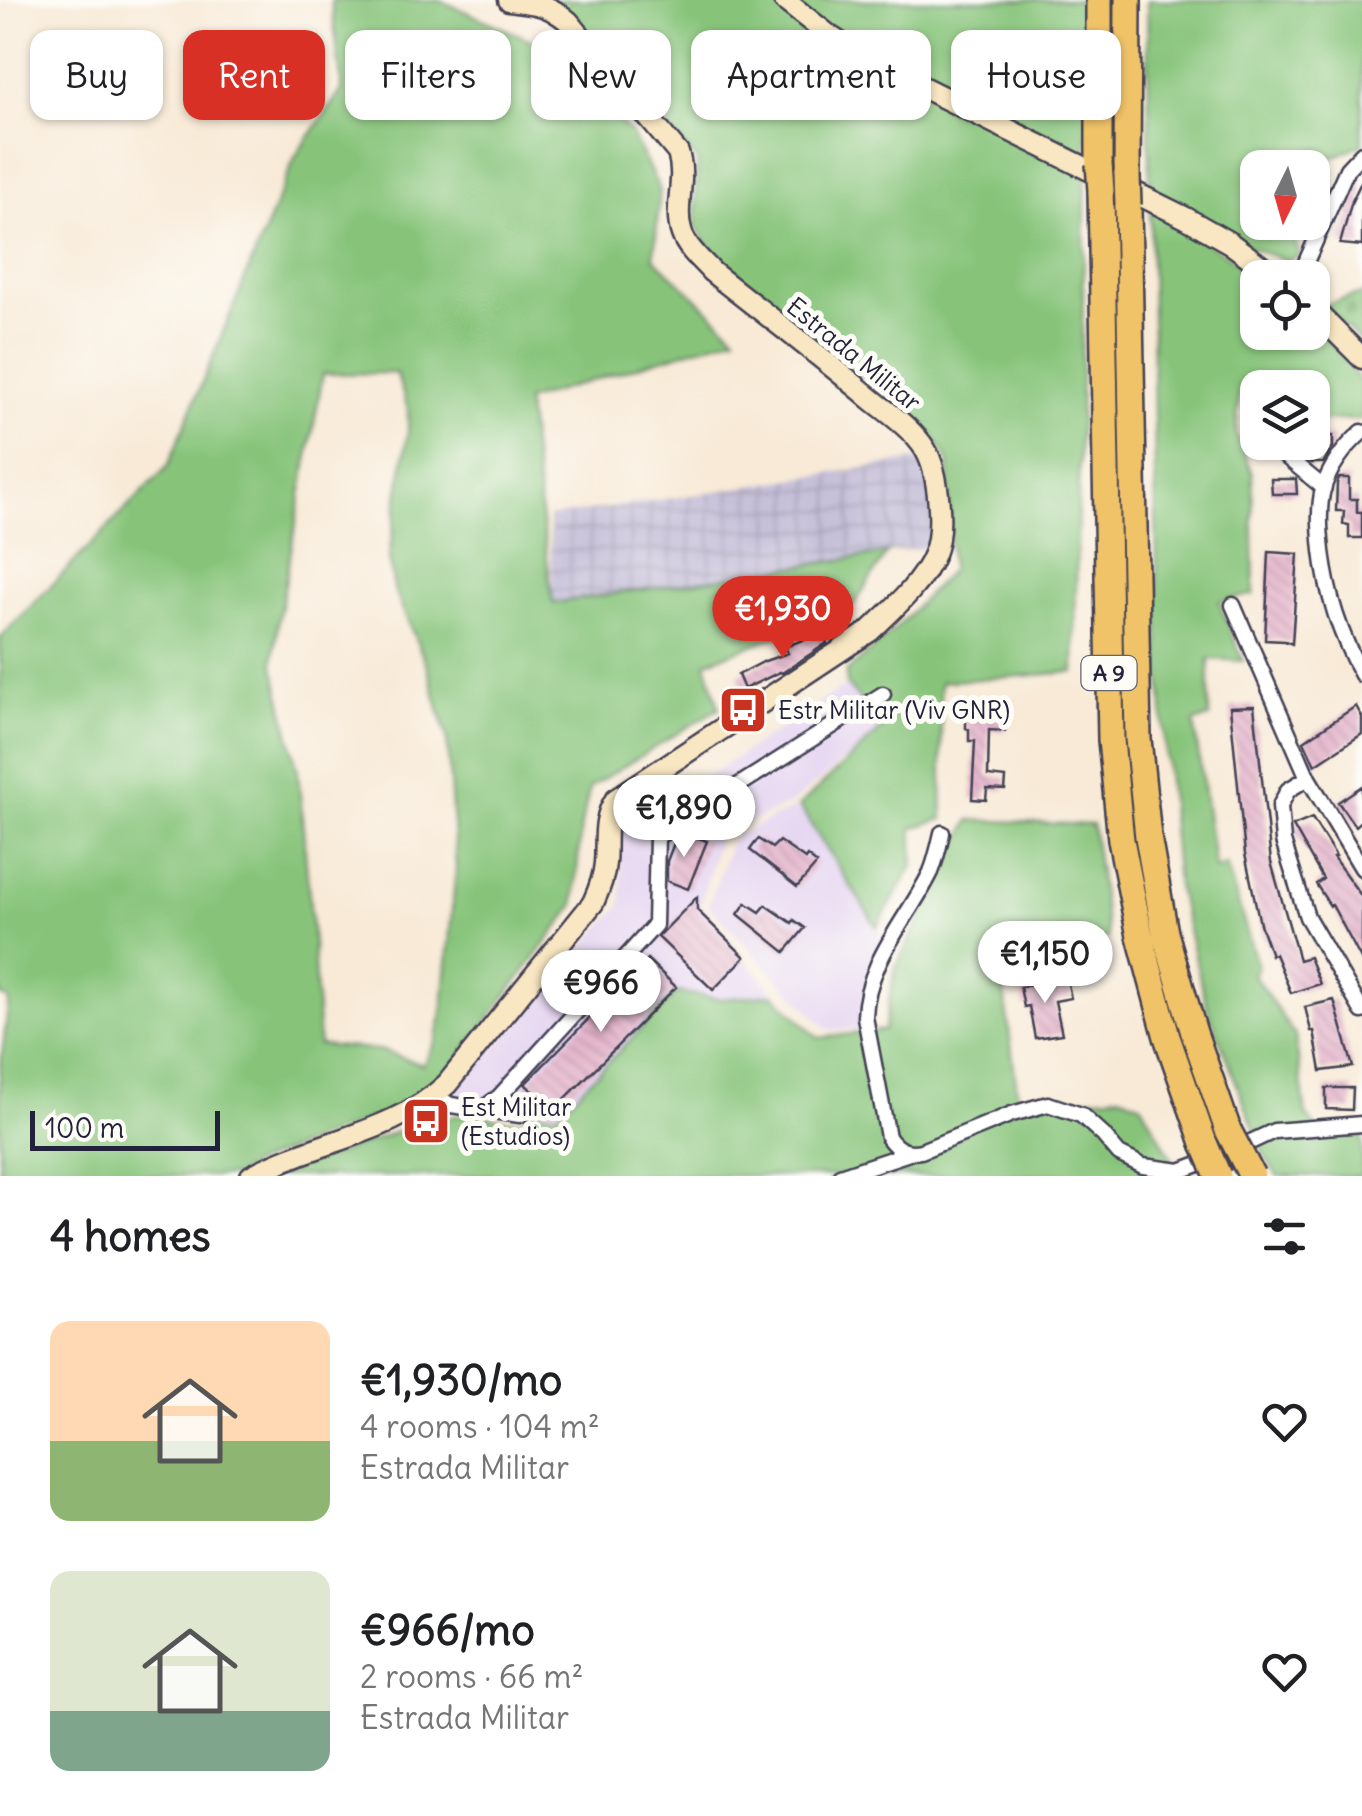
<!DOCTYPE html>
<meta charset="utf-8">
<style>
:root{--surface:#fff;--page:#f2f2f2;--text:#202124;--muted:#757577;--accent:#d93025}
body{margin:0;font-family:Delius,sans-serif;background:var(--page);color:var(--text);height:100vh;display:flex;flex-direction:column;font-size:38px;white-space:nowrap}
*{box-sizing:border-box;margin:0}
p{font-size:32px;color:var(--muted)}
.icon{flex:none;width:55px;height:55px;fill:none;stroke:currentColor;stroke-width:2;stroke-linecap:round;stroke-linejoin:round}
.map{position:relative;height:1176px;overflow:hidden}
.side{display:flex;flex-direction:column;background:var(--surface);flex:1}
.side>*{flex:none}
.guide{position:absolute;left:30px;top:30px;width:1302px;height:90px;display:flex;gap:20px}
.needle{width:65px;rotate:185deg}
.controls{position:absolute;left:1240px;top:150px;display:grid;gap:20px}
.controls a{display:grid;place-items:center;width:90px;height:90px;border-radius:20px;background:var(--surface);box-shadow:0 2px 8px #0004;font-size:50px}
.scale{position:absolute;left:30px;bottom:25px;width:190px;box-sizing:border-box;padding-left:10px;border:5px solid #22223b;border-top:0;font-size:28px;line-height:35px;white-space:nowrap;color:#22223b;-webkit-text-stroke:8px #fdfcf7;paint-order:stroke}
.price{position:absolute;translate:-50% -85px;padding:0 22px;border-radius:35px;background:#fff;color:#222;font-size:32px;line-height:65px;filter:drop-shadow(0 2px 5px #0008)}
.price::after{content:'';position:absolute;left:50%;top:60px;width:30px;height:22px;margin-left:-15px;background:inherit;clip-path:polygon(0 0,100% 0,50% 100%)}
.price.selected{background:var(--accent);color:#fff}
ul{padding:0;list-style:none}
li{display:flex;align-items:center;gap:30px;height:250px;padding:0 50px}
li span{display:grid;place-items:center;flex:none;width:280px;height:200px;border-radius:20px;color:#555}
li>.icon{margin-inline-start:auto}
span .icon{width:120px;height:120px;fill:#fffc;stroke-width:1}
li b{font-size:42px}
h2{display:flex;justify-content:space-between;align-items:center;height:120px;padding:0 50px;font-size:42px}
.pill{padding:0 35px;border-radius:20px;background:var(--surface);box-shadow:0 2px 8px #0004;font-size:35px;line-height:90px}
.pill.selected{background:var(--accent);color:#fff}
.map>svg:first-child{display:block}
</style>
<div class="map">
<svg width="1362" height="1176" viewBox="0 0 1362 1176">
<defs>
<pattern id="industrial-grid" width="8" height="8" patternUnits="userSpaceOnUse" patternTransform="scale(2.5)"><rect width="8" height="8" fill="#c6c0d9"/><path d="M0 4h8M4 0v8" fill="none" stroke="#aaa5bb"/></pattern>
<pattern id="cemetery-stones" width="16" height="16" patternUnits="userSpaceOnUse" patternTransform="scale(2.5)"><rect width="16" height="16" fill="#87c47a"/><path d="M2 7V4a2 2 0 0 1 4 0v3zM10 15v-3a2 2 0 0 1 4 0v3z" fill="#74a86a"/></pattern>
<pattern id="building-back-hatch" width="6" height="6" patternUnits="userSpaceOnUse" patternTransform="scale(2.5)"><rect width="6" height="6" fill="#e3b1c9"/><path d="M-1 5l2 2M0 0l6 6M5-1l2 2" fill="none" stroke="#c298ae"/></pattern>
</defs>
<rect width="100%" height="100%" fill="#fdfcf7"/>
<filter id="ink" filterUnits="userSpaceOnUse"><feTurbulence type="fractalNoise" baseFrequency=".01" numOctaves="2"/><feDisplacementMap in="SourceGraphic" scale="20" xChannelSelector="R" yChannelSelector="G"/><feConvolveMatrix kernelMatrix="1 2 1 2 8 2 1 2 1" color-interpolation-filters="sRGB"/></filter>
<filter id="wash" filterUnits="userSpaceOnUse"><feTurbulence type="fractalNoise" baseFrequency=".0048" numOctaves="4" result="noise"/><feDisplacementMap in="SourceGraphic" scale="40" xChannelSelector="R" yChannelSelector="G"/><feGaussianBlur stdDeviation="2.25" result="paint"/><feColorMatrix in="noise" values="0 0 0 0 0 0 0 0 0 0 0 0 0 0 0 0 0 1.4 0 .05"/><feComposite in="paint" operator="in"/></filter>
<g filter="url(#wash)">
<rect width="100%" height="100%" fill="#f8ead7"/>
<path fill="#e4d3f1" d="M847,685l38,42 -93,76 -74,34 -17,68 73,89 -55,5 -43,-6 -119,121 -105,-20 170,-190 -3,-83 57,-34 12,2z
M799,806l87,135 -22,88 -36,1 -120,-125 25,-68z"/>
<path fill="url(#industrial-grid)" d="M929,458l4,88 -380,57 -4,-86z"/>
<path fill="#87c47a" stroke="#54735a" stroke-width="2.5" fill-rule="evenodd" d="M331,0h108l94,41 98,92 29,57 -6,68 82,78 -210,65 27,202 334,-50 -35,55 -146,54 13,46 -129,79 -9,38 -7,81 -133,176 -39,25 -151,58 -15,11h-236v-106l9,-70 -9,-5v-357l168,-172 127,-309 47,-67zM396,373l12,36v23l-19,125 5,32 33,77 20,71 9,131 -14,147 -6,26 -13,24 -43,-15 -61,-5 -7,-117 -14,-156 -25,-110 5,-40 45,-248z
M553,0h530l4,131 -13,541 -134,10 3,137 -31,9 2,36 -37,63 -78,-121 85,-79 -37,-42 -1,-13 46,-40 59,-62 -3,-110 -16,-26 -220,-182 -17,-26 2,-66z
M1147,0h215v144l-30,14 -13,-9 -48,18 -13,1v54l29,1 13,31 -12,7 -35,-12 -103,-58z
M1150,210l74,43 33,25 1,54h54l1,-12 49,63v36l-49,2 -1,-33 -13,-1 -4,-11 -55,11 -4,47 16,39 2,121 -35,8 24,59 -34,-2v59l-15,4 21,147 11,-4 32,102 -5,7 42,62 11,79 16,21h40v40h-85l-13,-21 -58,-151 -29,-119 -12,-138 -7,-123z
M970,820l122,5 16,113 -109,17 20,149 101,-9 22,9 39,72h-904l150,-56 35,-5 62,6 2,-11 31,4 120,-122 42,7 55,-5 44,44 66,-8 11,-61z"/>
<path fill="url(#cemetery-stones)" stroke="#54735a" stroke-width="2.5" d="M1362,294v49l-39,-38z"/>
<g id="blocks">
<path fill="url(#building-back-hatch)" d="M1362,180v66l-22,-2 12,-43z
M1312,436h21v11l-10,16h-12l-5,-4 -1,-17h7z
M1339,478h10v21h8v13h5v26h-13v-13l-6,-1 1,-13h-8l1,-28z
M1271,479h25l1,15h-25z
M1269,552l29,2 -6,90 -7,-3 -20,-1z
M822,632l5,11 -45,30 -2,-1 -36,17 -6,-14 27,-14 23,-8 -3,-6z
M969,699l26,1 -3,18 14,1 -1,12 -16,-1 -1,46 18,2 -1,12 -18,-1 -1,11 -14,-1 3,-58h-6v-12l-3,-1v-12l4,-1z
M1254,706l17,156 28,98 10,-3 11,27 -29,9 -16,-39 -4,1 -11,-31 -15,-70 -15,-147z
M1356,706l6,11v17l-47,31 -11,-24z
M1362,786v34l-7,6 -17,-24z
M1312,818l24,38 -3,1 29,40v64l-30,-56 -2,1 -14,-22 7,-5 -30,-53z
M684,833l23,8 -19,48 -21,-8v-20l9,-23z
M758,839l14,9 7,-7 26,18 2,-3 10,8 -20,23 -47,-37z
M697,897v13l48,47 -32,33 -55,-53z
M746,903l14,9 6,-7 26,18 2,-3 11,8 -20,24 -47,-38z
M647,959l29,28 -123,124 -28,-27z
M575,966l16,13 -16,18 -15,-11z
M1067,979l4,19 -16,3 7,33 -27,4 -6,-32 -5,1 -4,-20z
M1334,1000l19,67 -32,4 -7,-40h-3l-6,-24z
M1326,1088h27l-1,22 -26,-1z"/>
</g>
</g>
<g filter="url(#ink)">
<use href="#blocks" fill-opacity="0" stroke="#424052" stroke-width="2.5"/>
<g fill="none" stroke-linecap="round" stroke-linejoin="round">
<g stroke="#424052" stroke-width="19">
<path id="street" d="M1299,278l48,-109 15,-16
M1362,432c-17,15 -32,35 -39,57 -5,20 -3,42 -1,62 5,45 18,84 40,124
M1283,454l41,34
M1233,605l75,173 54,90
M1308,778l-20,12 -8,16 3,35 24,76 55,94
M942,833c-3,13 -6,27 -11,39 -23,47 -65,90 -66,145l23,120c9,13 18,17 33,14l91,-37 36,-10 33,11 22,20 16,19 24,12 37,5 45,-17 49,-23 88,-7
M435,1096l16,9 69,10
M484,1108l15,-11 156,-172 2,-88 226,-143
M840,1176l69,-23"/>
</g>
<g stroke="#424052" stroke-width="25">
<path id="secondary" d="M784,0l47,37 33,21 322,160 44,25 47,35
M1312,308l50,50
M251,1176c63,-35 143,-42 196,-92l146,-181c6,-13 11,-26 12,-40 2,-24 -3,-43 11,-64l254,-168c23,-22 52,-47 64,-77 10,-25 5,-82 -9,-105 -13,-21 -37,-36 -56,-52 -51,-43 -104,-83 -157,-125 -10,-11 -25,-24 -30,-38 -9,-26 5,-55 -4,-81l-110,-132c-20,-17 -33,-18 -59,-21"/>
</g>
<g stroke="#424052" stroke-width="30">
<path id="highway" d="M1099,0v164
M1127,175l1,-175
M1101,191l10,549 10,100 19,96 27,101 37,106
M1128,205l10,534 10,98 17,96 29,100 34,97"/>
</g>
<use href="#street" stroke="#fff" stroke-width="14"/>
<use href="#secondary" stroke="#f9e7c3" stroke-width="20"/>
<use href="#highway" stroke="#f1c369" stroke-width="25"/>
<g stroke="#424052" stroke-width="30" stroke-linecap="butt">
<path id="highway-bridge" d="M1099,164l2,27
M1127,175l1,30
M1228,1130l24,46
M1204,1143l14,33"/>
</g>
<use href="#highway-bridge" stroke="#f1c369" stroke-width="25"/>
</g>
</g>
<defs>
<g id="bus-square" transform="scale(2.5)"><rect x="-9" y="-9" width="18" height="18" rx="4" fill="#c8321e" stroke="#fdfcf7"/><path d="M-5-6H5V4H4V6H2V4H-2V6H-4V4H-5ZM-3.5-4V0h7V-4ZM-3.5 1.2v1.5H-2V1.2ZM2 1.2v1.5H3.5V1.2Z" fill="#fff"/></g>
</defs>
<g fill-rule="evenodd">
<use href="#bus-square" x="743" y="710"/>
<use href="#bus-square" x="426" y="1121"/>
</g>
<g text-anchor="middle" stroke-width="10" stroke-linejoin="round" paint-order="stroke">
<rect fill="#fdfcf7" stroke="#646373" stroke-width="2.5" x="1081.5" y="656" width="55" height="34" rx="8"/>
<g font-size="22" font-weight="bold" fill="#22223b">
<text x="1109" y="681">A 9</text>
</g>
<g font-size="25" fill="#22223b" stroke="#fdfcf7">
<text transform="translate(854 354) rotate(39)" y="9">Estrada Militar</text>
</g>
<g font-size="25" fill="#22223b" stroke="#fdfcf7" text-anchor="start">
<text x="778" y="719">Estr Militar (Viv GNR)</text>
<text x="461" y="1116">Est Militar<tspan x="461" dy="29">(Estudios)</tspan></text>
</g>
</g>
</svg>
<div class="controls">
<a><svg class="needle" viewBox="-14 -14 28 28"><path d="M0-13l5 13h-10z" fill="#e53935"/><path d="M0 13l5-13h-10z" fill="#757577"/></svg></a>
<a><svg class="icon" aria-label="locate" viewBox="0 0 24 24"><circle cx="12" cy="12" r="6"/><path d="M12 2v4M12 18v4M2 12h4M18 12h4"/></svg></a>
<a><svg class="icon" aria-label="layers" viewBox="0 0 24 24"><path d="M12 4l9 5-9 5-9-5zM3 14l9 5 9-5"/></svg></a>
</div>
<div class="scale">100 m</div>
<b class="price selected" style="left:783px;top:661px">€1,930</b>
<b class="price" style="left:684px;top:860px">€1,890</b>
<b class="price" style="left:1045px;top:1006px">€1,150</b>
<b class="price" style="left:601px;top:1035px">€966</b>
<div class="guide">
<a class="pill">Buy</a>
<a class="pill selected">Rent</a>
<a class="pill">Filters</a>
<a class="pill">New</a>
<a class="pill">Apartment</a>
<a class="pill">House</a>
</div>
</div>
<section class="side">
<h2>4 homes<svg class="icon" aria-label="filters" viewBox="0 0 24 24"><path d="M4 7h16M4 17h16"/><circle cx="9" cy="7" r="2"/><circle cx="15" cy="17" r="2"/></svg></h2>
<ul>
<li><span style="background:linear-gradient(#ffd9b3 60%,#8fb573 0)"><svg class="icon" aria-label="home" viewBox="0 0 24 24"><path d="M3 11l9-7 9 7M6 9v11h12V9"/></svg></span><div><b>€1,930/mo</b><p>4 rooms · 104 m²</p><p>Estrada Militar</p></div><svg class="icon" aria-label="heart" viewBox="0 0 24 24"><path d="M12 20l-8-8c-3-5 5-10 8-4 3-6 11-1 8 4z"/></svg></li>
<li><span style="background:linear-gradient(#dfe7d0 70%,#7fa58c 0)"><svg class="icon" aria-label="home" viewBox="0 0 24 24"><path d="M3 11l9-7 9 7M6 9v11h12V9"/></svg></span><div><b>€966/mo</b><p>2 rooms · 66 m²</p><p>Estrada Militar</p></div><svg class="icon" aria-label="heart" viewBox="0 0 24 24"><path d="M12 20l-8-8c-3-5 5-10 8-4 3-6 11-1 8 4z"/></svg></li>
</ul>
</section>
